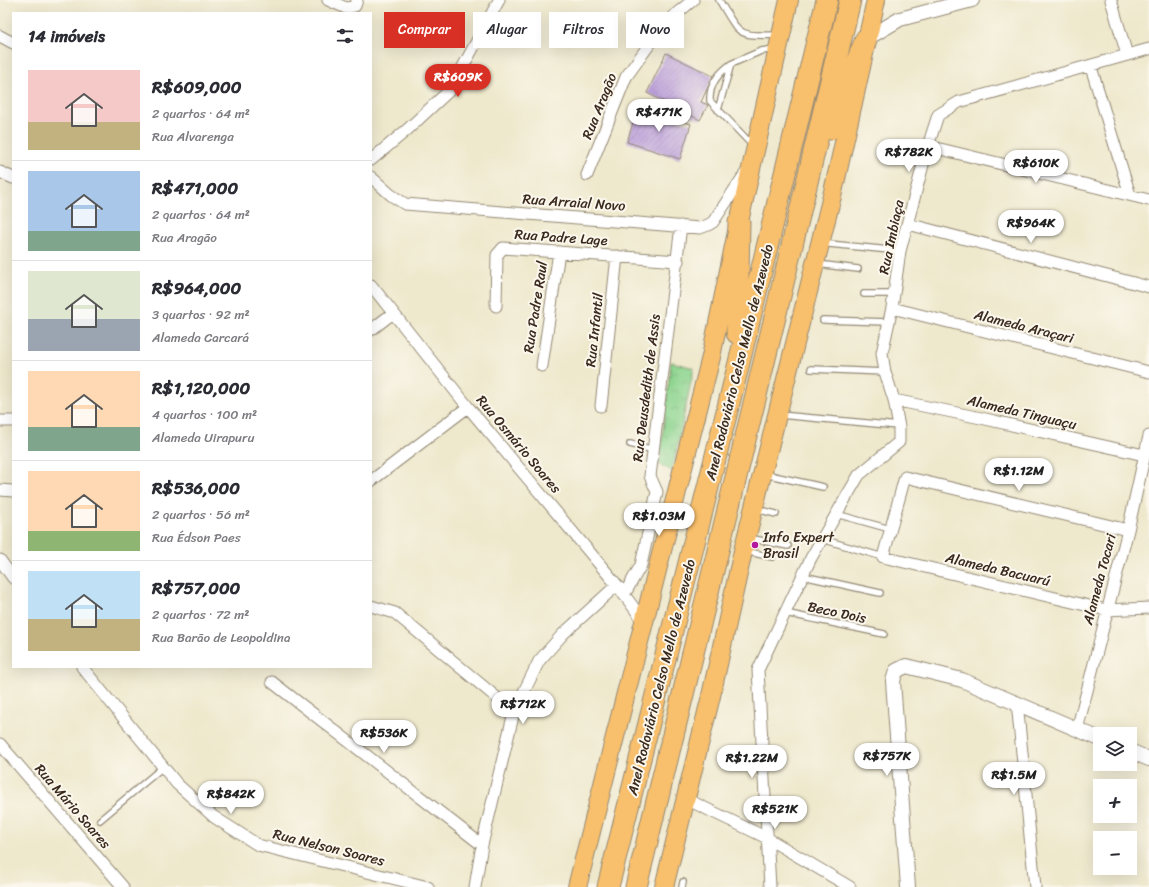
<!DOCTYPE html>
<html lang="pt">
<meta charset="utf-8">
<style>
:root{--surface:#fff;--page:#f2f2f3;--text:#2b2b33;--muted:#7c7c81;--line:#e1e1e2;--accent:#d93025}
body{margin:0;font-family:Sriracha,sans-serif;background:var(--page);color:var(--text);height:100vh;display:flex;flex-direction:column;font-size:15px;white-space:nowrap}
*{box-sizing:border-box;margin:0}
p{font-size:13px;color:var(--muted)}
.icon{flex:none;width:22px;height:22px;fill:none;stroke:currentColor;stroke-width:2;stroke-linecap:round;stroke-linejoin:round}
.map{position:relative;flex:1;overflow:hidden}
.sheet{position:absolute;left:12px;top:12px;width:360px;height:656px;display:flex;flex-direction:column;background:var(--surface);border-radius:0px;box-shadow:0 4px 16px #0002}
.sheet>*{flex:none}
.banner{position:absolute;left:384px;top:12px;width:380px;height:36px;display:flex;gap:8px}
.buttons{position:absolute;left:1093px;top:727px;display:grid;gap:8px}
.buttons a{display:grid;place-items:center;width:44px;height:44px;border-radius:0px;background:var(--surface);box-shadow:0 4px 16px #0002;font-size:20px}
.price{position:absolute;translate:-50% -34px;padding:0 9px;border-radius:14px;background:#fff;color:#222;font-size:13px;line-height:26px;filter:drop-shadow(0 1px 2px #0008)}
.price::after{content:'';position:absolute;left:50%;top:24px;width:12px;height:9px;margin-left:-6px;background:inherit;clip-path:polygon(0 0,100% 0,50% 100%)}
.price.active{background:var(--accent);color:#fff}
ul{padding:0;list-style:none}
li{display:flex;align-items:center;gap:12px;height:100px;padding:0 16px}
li+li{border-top:1px solid var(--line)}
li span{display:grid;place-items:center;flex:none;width:112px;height:80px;border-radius:0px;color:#555}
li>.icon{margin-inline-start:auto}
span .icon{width:48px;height:48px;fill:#fffc;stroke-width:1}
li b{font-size:17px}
h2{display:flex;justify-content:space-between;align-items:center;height:48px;padding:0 16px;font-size:17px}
.tag{padding:0 14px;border-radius:0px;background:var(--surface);box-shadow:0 4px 16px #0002;font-size:14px;line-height:36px}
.tag.active{background:var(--accent);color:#fff}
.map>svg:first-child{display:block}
</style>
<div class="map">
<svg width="1149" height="887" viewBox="0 0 1149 887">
<defs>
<pattern id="park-crowns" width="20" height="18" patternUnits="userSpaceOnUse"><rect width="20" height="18" fill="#8cd48e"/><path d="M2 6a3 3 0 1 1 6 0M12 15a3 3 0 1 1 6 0" fill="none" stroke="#7ab67a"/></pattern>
<pattern id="building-hatch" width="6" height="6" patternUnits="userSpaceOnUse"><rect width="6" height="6" fill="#bda1db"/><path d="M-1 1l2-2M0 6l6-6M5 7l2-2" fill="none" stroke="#9b83b1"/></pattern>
</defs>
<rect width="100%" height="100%" fill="#fbf7ec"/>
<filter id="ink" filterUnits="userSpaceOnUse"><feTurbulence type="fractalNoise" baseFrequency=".025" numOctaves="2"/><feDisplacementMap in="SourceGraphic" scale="8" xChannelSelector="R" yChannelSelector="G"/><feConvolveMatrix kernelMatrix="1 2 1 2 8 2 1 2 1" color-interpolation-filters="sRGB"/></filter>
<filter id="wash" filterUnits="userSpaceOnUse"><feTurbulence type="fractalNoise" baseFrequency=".012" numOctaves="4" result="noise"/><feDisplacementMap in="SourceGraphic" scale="16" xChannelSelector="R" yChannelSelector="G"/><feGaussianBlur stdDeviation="0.9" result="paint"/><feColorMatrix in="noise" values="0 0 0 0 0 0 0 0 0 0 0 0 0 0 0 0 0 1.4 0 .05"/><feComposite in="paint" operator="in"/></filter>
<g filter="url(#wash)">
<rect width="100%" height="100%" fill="#eee8cc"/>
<path fill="url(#park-crowns)" stroke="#647f56" d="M671,362l23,6 -22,103 -13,-7z"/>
<g id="blocks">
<path fill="url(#building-hatch)" d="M666,53l47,23 -12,26 7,3 -8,15 -53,-27z
M638,107l53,17 -11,35 -53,-17z"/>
</g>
</g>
<g filter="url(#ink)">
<use href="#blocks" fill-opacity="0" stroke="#948975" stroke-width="1"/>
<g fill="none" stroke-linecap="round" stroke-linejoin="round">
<g stroke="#948975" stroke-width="8">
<path id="service" d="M719,0c22,36 17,36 60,35
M731,64c-12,9 -22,20 -21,37l43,45
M718,110l13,-46 30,-13 15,-2
M829,244l71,7
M817,264l41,5
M864,294h30
M823,320l65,2
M811,369l74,3
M780,415l119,11
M630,444l24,6
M765,474l58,13
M756,509l20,5
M836,514l54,15
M749,538l39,8
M822,539l61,18
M745,551l27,6
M803,576l77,17
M785,613l99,21
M100,820l63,-53
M682,887l1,-5"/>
</g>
<g stroke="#948975" stroke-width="13">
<path id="minor" d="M328,0l18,8 9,-2 2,-6
M1111,0l16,55
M0,36l13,7
M1091,67l39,128
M928,146l221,54
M371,160l37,-31 43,-40 48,-89
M0,172l13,6
M587,175l39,-98 38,-53 29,-24
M371,177l20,18 14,9 295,24 8,-3 5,-3 34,-51
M908,224l241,63
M371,285l97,122 149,178 28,38
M496,306l1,-51 6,-7 175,13
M892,308l257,64
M371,330l22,-17
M542,366l17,-114
M894,400l87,18 163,37
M601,406l16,-150
M0,421h13
M371,481l97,-74
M0,490l13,1
M1128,530l-223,-53 -22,80 223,53 43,-2
M0,560l13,18
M624,595l17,-30 16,-73 -7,-16 31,-250
M371,606l24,7 119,99
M82,667l95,117 37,33 44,28 170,42
M272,682l210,163
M1017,702l18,185
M1077,730l51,-200 21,-94
M0,744l123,143
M686,799l81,39 83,49
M475,887l7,-42 32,-133 25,-51 24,-27 54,-49
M770,887l-12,-217 53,-112 48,-83 40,-33v-15l-5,-27 -9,-28 -3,-19 10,-45 8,-57 28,-105 10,-31 21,-13 190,-53"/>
</g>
<g stroke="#948975" stroke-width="16">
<path id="tertiary" d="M866,39l34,-20 72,-19
M1130,751l19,8
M908,887l-15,-206 3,-10 10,-5 56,14 138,59"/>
</g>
<g stroke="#948975" stroke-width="20">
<path id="primary" d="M577,887l134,-530 28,-135 50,-222
M664,887l47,-191 32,-145 90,-359 43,-192"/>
</g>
<g stroke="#948975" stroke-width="23">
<path id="motorway" d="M830,129l36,-90
M737,333l2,-111
M608,887l129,-516 90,-371
M636,887l140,-574 74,-313"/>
</g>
<use href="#service" stroke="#fff" stroke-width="5.5"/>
<use href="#minor" stroke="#fff" stroke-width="11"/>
<use href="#tertiary" stroke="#fff" stroke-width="14"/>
<use href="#primary" stroke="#f8bf6c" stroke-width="18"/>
<use href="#motorway" stroke="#f8bf6c" stroke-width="21"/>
</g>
</g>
<circle fill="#b5179e" stroke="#fbf7ec" stroke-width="1.5" cx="755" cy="545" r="4"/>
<g text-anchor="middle" stroke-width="4" stroke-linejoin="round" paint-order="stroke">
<g font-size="14" fill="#3b2a1e" stroke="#fbf7ec">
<text transform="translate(599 106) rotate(-68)" y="5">Rua Aragão</text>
<text transform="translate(574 202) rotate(4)" y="5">Rua Arraial Novo</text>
<text transform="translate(561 237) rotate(4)" y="5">Rua Padre Lage</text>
<text transform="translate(891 237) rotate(-78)" y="5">Rua Imbiaça</text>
<text transform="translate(535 307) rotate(-81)" y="5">Rua Padre Raul</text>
<text transform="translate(1024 326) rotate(14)" y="5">Alameda Araçari</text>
<text transform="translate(594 330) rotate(-84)" y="5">Rua Infantil</text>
<text transform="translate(739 362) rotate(-76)" y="5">Anel Rodoviário Celso Mello de Azevedo</text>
<text transform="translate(646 388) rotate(-83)" y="5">Rua Deusdedith de Assis</text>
<text transform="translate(1022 412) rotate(13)" y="5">Alameda Tinguaçu</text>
<text transform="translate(519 444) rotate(50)" y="5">Rua Osmário Soares</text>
<text transform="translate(998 569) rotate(13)" y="5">Alameda Bacuarú</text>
<text transform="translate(1099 579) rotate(-75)" y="5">Alameda Tocari</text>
<text transform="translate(837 612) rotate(12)" y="5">Beco Dois</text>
<text transform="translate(661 677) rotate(-76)" y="5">Anel Rodoviário Celso Mello de Azevedo</text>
<text transform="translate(73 806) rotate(49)" y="5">Rua Mário Soares</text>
<text transform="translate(329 847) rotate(14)" y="5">Rua Nelson Soares</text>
</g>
<g font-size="14" fill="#3b2a1e" stroke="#fbf7ec" text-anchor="start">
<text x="763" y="542">Info Expert<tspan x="763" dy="16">Brasil</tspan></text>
</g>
</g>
</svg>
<div class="buttons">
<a><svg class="icon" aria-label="layers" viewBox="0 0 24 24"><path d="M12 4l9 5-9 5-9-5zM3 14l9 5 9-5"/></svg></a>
<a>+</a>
<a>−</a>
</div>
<b class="price active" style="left:458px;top:98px">R$609K</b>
<b class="price" style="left:659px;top:133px">R$471K</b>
<b class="price" style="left:909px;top:173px">R$782K</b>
<b class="price" style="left:1036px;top:184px">R$610K</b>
<b class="price" style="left:1031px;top:244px">R$964K</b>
<b class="price" style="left:1019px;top:492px">R$1.12M</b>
<b class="price" style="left:659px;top:537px">R$1.03M</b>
<b class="price" style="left:523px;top:725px">R$712K</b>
<b class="price" style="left:384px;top:754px">R$536K</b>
<b class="price" style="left:887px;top:777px">R$757K</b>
<b class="price" style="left:752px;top:779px">R$1.22M</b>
<b class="price" style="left:1014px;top:796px">R$1.5M</b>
<b class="price" style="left:231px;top:815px">R$842K</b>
<b class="price" style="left:775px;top:830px">R$521K</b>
<div class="banner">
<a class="tag active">Comprar</a>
<a class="tag">Alugar</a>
<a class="tag">Filtros</a>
<a class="tag">Novo</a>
</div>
<section class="sheet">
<h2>14 imóveis<svg class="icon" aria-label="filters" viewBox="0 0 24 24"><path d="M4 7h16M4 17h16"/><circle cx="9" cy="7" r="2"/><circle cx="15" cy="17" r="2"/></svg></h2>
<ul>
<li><span style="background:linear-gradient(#f6c9c9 65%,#c2b280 0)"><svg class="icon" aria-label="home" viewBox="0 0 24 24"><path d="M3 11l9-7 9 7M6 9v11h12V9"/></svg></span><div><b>R$609,000</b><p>2 quartos · 64 m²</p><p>Rua Alvarenga</p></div></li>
<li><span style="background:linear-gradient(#a9c7e8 75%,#7fa58c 0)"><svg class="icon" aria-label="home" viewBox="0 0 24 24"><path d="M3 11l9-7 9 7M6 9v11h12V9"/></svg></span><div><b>R$471,000</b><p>2 quartos · 64 m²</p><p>Rua Aragão</p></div></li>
<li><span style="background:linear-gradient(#dfe7d0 60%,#9aa5b1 0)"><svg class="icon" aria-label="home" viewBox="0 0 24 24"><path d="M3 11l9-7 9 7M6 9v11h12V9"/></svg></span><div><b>R$964,000</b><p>3 quartos · 92 m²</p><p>Alameda Carcará</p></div></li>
<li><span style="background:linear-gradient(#ffd9b3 70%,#7fa58c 0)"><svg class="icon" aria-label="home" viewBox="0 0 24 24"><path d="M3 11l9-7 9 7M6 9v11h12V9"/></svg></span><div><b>R$1,120,000</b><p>4 quartos · 100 m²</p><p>Alameda Uirapuru</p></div></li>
<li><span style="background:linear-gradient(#ffd9b3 75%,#8fb573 0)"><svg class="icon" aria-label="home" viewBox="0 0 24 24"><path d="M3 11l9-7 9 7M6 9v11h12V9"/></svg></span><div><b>R$536,000</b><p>2 quartos · 56 m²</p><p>Rua Édson Paes</p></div></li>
<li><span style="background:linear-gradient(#bfe0f5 60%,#c2b280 0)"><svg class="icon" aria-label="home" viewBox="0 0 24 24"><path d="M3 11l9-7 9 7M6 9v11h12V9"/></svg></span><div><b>R$757,000</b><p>2 quartos · 72 m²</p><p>Rua Barão de Leopoldina</p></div></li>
</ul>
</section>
</div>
